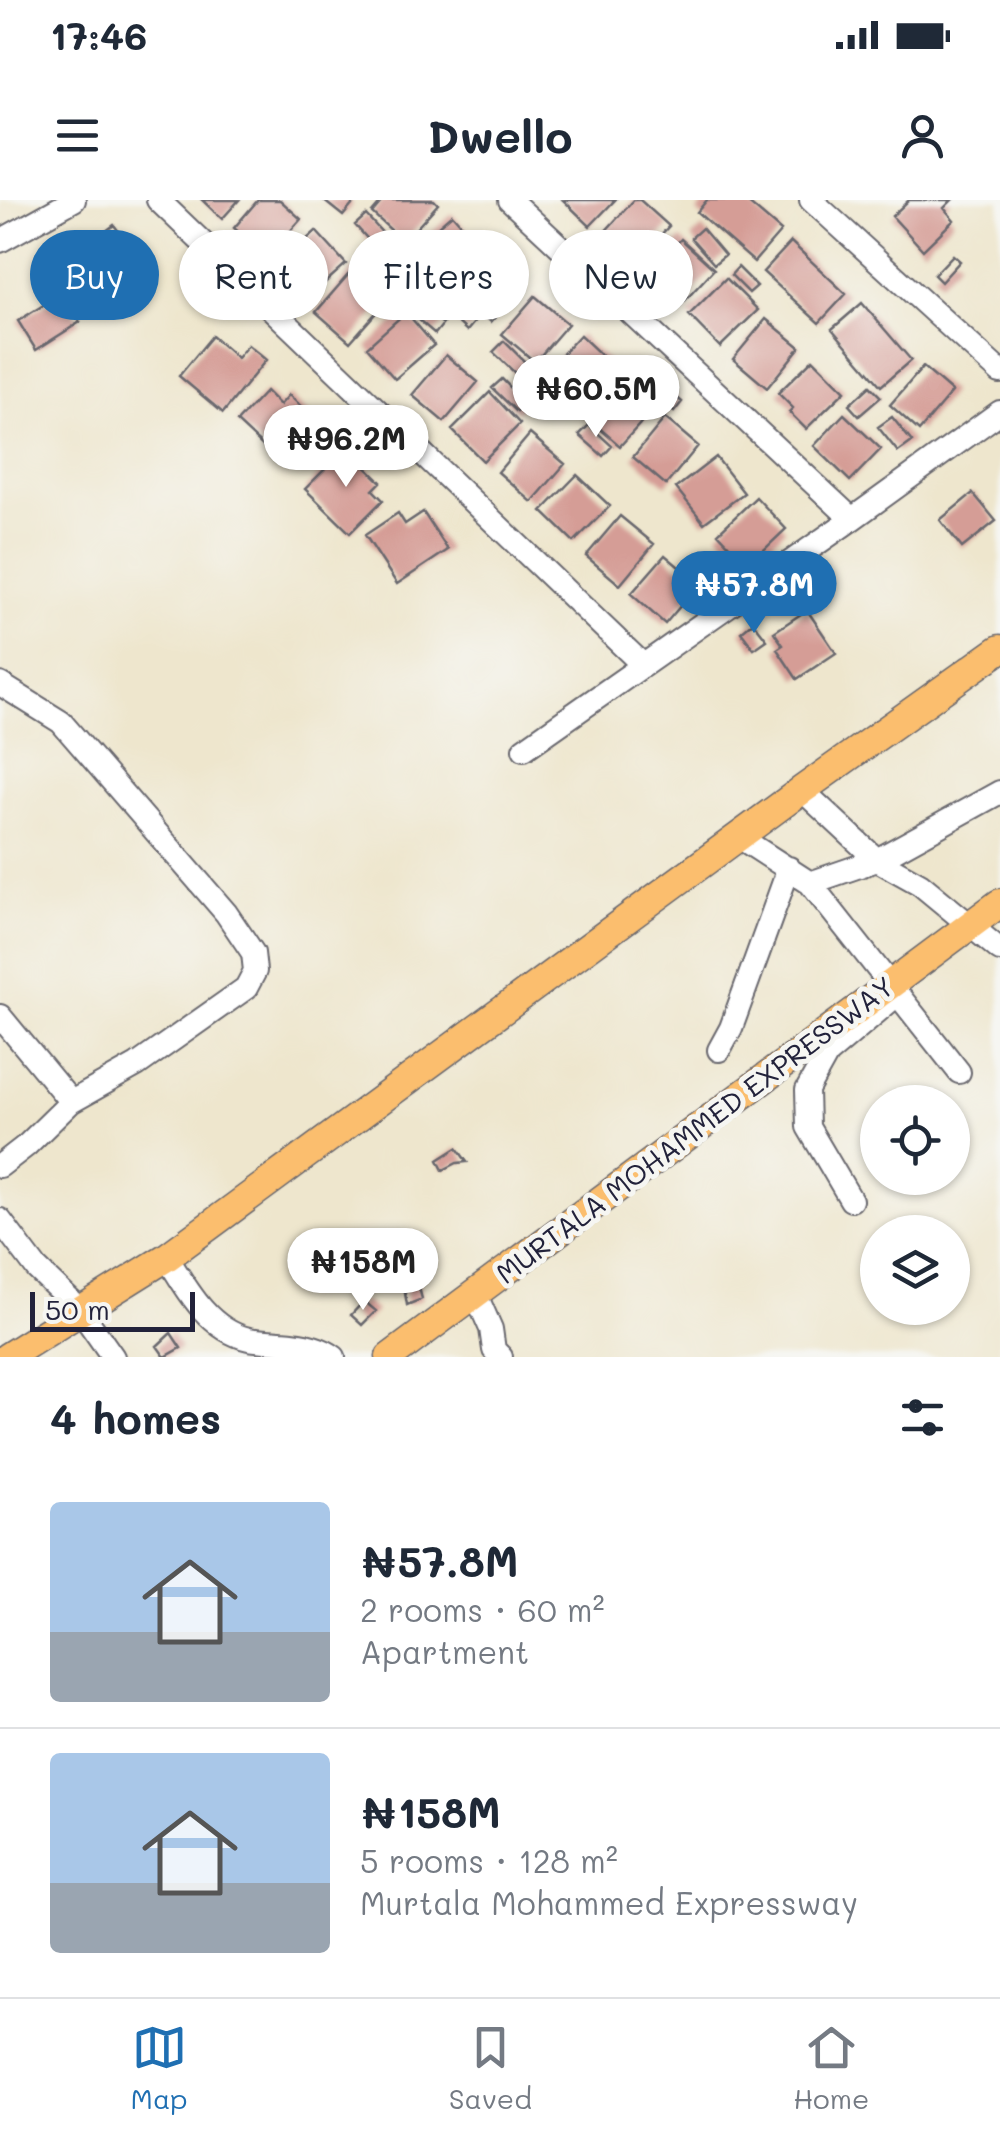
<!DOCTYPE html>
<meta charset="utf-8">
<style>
:root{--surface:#fff;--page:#f2f2f3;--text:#1f2937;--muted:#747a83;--line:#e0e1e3;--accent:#1f6fb2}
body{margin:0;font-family:Mali,sans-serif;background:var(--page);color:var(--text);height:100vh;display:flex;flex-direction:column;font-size:38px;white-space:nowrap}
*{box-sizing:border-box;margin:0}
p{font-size:32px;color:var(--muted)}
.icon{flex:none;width:55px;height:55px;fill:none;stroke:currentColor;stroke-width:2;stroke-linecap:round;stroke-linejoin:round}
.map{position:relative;height:1157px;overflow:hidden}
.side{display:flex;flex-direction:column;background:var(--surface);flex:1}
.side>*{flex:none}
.top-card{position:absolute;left:30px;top:30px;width:940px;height:90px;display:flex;gap:20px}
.fabs{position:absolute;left:860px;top:885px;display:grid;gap:20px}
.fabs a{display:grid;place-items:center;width:110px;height:110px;border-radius:50%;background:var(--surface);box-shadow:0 2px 8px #0004;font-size:50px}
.scale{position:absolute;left:30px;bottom:25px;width:165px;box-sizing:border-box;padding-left:10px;border:5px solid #22223b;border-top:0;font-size:28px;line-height:35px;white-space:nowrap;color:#22223b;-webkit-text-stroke:8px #f6f6f2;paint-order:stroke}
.price{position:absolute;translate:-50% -85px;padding:0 22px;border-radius:35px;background:#fff;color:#222;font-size:32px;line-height:65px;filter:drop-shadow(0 2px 5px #0008)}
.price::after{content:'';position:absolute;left:50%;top:60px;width:30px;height:22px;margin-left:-15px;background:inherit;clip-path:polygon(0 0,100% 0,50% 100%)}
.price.active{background:var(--accent);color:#fff}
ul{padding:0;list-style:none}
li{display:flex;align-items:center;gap:30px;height:250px;padding:0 50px}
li+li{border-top:2px solid var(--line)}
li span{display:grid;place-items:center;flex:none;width:280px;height:200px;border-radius:10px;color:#555}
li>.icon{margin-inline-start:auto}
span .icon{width:120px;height:120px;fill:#fffc;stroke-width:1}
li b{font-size:42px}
h2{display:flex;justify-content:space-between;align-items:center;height:120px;padding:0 50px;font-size:42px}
.pill{padding:0 35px;border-radius:45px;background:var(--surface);box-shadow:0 2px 8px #0004;font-size:35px;line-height:90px}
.pill.active{background:var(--accent);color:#fff}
.status{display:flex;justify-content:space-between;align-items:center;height:70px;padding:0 50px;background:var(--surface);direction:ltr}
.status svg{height:28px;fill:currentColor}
header{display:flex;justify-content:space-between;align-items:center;height:130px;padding:0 50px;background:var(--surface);font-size:45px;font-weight:700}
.tab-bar{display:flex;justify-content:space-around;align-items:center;height:140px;border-top:2px solid var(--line);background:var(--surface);font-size:28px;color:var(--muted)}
.tab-bar a{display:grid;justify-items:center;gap:5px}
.tab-bar .active{color:var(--accent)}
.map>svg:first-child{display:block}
</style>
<div class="status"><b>17:46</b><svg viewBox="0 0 49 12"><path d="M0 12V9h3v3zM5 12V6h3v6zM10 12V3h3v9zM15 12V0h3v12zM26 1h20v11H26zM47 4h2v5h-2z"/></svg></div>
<header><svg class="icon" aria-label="menu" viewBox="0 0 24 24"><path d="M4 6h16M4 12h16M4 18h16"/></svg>Dwello<svg class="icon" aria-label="person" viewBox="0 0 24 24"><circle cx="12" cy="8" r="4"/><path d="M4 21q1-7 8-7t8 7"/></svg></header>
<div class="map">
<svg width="1000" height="1157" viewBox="0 0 1000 1157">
<rect width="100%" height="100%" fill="#f6f6f2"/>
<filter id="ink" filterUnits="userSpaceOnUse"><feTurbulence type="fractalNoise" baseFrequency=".01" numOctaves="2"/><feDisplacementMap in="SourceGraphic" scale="20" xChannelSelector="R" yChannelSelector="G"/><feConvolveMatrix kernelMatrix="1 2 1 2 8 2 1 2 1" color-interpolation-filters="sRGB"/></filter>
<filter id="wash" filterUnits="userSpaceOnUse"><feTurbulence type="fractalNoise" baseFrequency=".0048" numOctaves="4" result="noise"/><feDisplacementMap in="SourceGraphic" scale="40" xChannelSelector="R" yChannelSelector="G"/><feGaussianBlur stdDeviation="2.25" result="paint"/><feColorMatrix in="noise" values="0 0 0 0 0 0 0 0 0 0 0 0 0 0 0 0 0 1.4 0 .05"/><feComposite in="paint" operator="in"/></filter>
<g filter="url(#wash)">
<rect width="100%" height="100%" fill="#eee6cd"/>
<g id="blocks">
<path fill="#d59d96" d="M202,0h37l-17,19z
M258,0h22l21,19 -34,38 -33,-29z
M323,0h25l5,4 -10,12z
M383,0h51l4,4 -34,38 -32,-29z
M563,0h52l-25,26z
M634,0h6l29,26 -36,39 -32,-29z
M707,0h38l36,31 -27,31 -57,-50z
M909,0h43l-8,8 10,12 -31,30 -31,-34z
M452,14l30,34 -38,33 -30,-34z
M366,15l21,23 -11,10 -21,-23z
M114,25l34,45 -39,30 -35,-45z
M702,28l23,27 -11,9 -23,-26z
M316,31l30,33 -38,34 -30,-33z
M681,39l33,30 -35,38 -32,-30z
M791,42l55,52 -27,29 -56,-51z
M491,55l33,29 -33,38 -33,-29z
M953,55l7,6 -19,21 -7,-7z
M371,56l25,22 -10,11 -25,-22z
M416,63l22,22 -10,9 -22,-21z
M738,67l19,19 -8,7 -18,-18z
M354,68l35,30 -39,44 -34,-30z
M726,78l32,32 -38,37 -31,-32z
M63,93l17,29 -44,28 -18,-29z
M535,96l33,28 -33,38 -33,-28z
M453,98l24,21 -10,12 -24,-22z
M862,103l49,57 -30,26 -49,-57z
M421,104l22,20 -8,10 -23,-20z
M406,112l28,33 -39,34 -28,-32z
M766,119l34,28 -33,41 -34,-29z
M580,135l33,31 -36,39 -33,-31z
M212,136l25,22 11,-13 18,15 -43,53 -44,-37z
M504,141l24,24 -11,10 -24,-23z
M446,155l32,27 -34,40 -32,-27z
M813,159l32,32 -39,38 -17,-17 4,-4 -15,-15z
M923,167l29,25 -33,39 -29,-26z
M624,178l32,28 -36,40 -31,-27z
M502,179l24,24 -9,9 -25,-24z
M541,179l25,22 -10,12 -25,-23z
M870,186l11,11 -22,19 -10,-11z
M668,190l14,12 -8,10 -15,-12z
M266,191l14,14 9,-10 33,31 -38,40 -47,-44z
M490,192l30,32 -37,37 -31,-31z
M844,214l37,35 -31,32 -36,-35z
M892,217l20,25 -14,10 -20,-25z
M665,218l33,28 -32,39 -33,-28z
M589,225l23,21 -9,10 -24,-21z
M530,234l35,30 -33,38 -34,-30z
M346,248l35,34 -8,8 10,10 -33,33 -45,-44z
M716,257l28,36 -40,30 -28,-35z
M577,275l33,31 -36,36 -32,-31z
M973,293l23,28 -34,27 -22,-28z
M756,297l30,32 -38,36 -30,-32z
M423,312l25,38 -51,34 -32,-49 33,-22 7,11z
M620,316l34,28 -34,41 -34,-29z
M665,355l34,29 -34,40 -34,-30z
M807,410l29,43 -39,26 -20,-30 6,-4 -9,-13z
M753,422l14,18 -13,9 -13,-17z
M457,948l10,14 -10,1 -14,7 -5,-10z
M396,1050l10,19 -15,7 -6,-19z
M416,1076l6,23 -15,6 -4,-24z
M364,1101l12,10 -14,14 -11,-10z
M171,1133l10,15 -16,9 -8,-11z"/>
</g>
</g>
<g filter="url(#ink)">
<use href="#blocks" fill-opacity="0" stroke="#69676e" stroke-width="2.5"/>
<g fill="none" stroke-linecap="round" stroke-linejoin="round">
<g stroke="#69676e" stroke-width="26">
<path id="minor" d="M158,0l485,465
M510,0l342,319
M811,0l189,172
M0,41l74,-41
M0,484l61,38 165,191 27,40 2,18 -9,17 -109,77 -66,37
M524,549l328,-230 148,-107
M802,590l75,70 43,24 80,66
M739,637l71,46 149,189
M810,683l67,-23 123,-68
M0,816l71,86 -44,43 -27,21
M719,850l12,-22 58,-160
M851,1000l-43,-73 -1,-37 20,-36 71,-60
M0,1020l37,49 43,41 33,47
M167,1057c20,33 42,73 82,82 10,2 22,2 32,3 17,1 39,4 53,15
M476,1095l15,34 3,21 7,7"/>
</g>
<g stroke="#69676e" stroke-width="31">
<path id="major" d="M7,1157l160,-100 635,-467 198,-141
M390,1157l610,-454"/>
</g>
<use href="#minor" stroke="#fff" stroke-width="22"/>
<use href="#major" stroke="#fbbe6e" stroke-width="28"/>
</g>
</g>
<g text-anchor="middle" stroke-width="10" stroke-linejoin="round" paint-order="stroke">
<g font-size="28" fill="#22223b" stroke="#f6f6f2">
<text transform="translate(695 930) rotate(-37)" y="10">MURTALA MOHAMMED EXPRESSWAY</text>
</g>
</g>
</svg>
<div class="fabs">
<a><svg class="icon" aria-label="locate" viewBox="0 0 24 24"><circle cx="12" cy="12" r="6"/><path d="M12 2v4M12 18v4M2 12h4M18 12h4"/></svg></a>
<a><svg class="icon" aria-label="layers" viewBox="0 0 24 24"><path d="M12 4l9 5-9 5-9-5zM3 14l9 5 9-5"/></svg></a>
</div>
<div class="scale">50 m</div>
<b class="price" style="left:596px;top:240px">₦60.5M</b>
<b class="price" style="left:346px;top:290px">₦96.2M</b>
<b class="price active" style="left:754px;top:436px">₦57.8M</b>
<b class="price" style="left:363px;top:1113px">₦158M</b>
<div class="top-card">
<a class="pill active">Buy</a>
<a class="pill">Rent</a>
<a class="pill">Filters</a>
<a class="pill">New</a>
</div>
</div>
<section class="side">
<h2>4 homes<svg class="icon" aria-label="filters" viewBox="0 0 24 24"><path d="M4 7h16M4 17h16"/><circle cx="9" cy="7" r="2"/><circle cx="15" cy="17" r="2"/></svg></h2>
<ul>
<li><span style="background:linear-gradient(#a9c7e8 65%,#9aa5b1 0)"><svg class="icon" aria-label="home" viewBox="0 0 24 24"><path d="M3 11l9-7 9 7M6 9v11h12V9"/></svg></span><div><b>₦57.8M</b><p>2 rooms · 60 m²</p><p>Apartment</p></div></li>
<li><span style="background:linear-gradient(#a9c7e8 65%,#9aa5b1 0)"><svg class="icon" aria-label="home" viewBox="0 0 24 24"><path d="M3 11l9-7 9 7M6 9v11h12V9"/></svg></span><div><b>₦158M</b><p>5 rooms · 128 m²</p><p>Murtala Mohammed Expressway</p></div></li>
</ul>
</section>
<nav class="tab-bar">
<a class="active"><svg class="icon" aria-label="map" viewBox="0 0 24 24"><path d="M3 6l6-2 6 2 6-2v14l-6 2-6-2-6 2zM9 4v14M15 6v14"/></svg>Map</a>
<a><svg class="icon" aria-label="saved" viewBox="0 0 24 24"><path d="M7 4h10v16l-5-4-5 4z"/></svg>Saved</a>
<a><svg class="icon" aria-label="home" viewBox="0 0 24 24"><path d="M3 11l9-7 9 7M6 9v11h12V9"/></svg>Home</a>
</nav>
